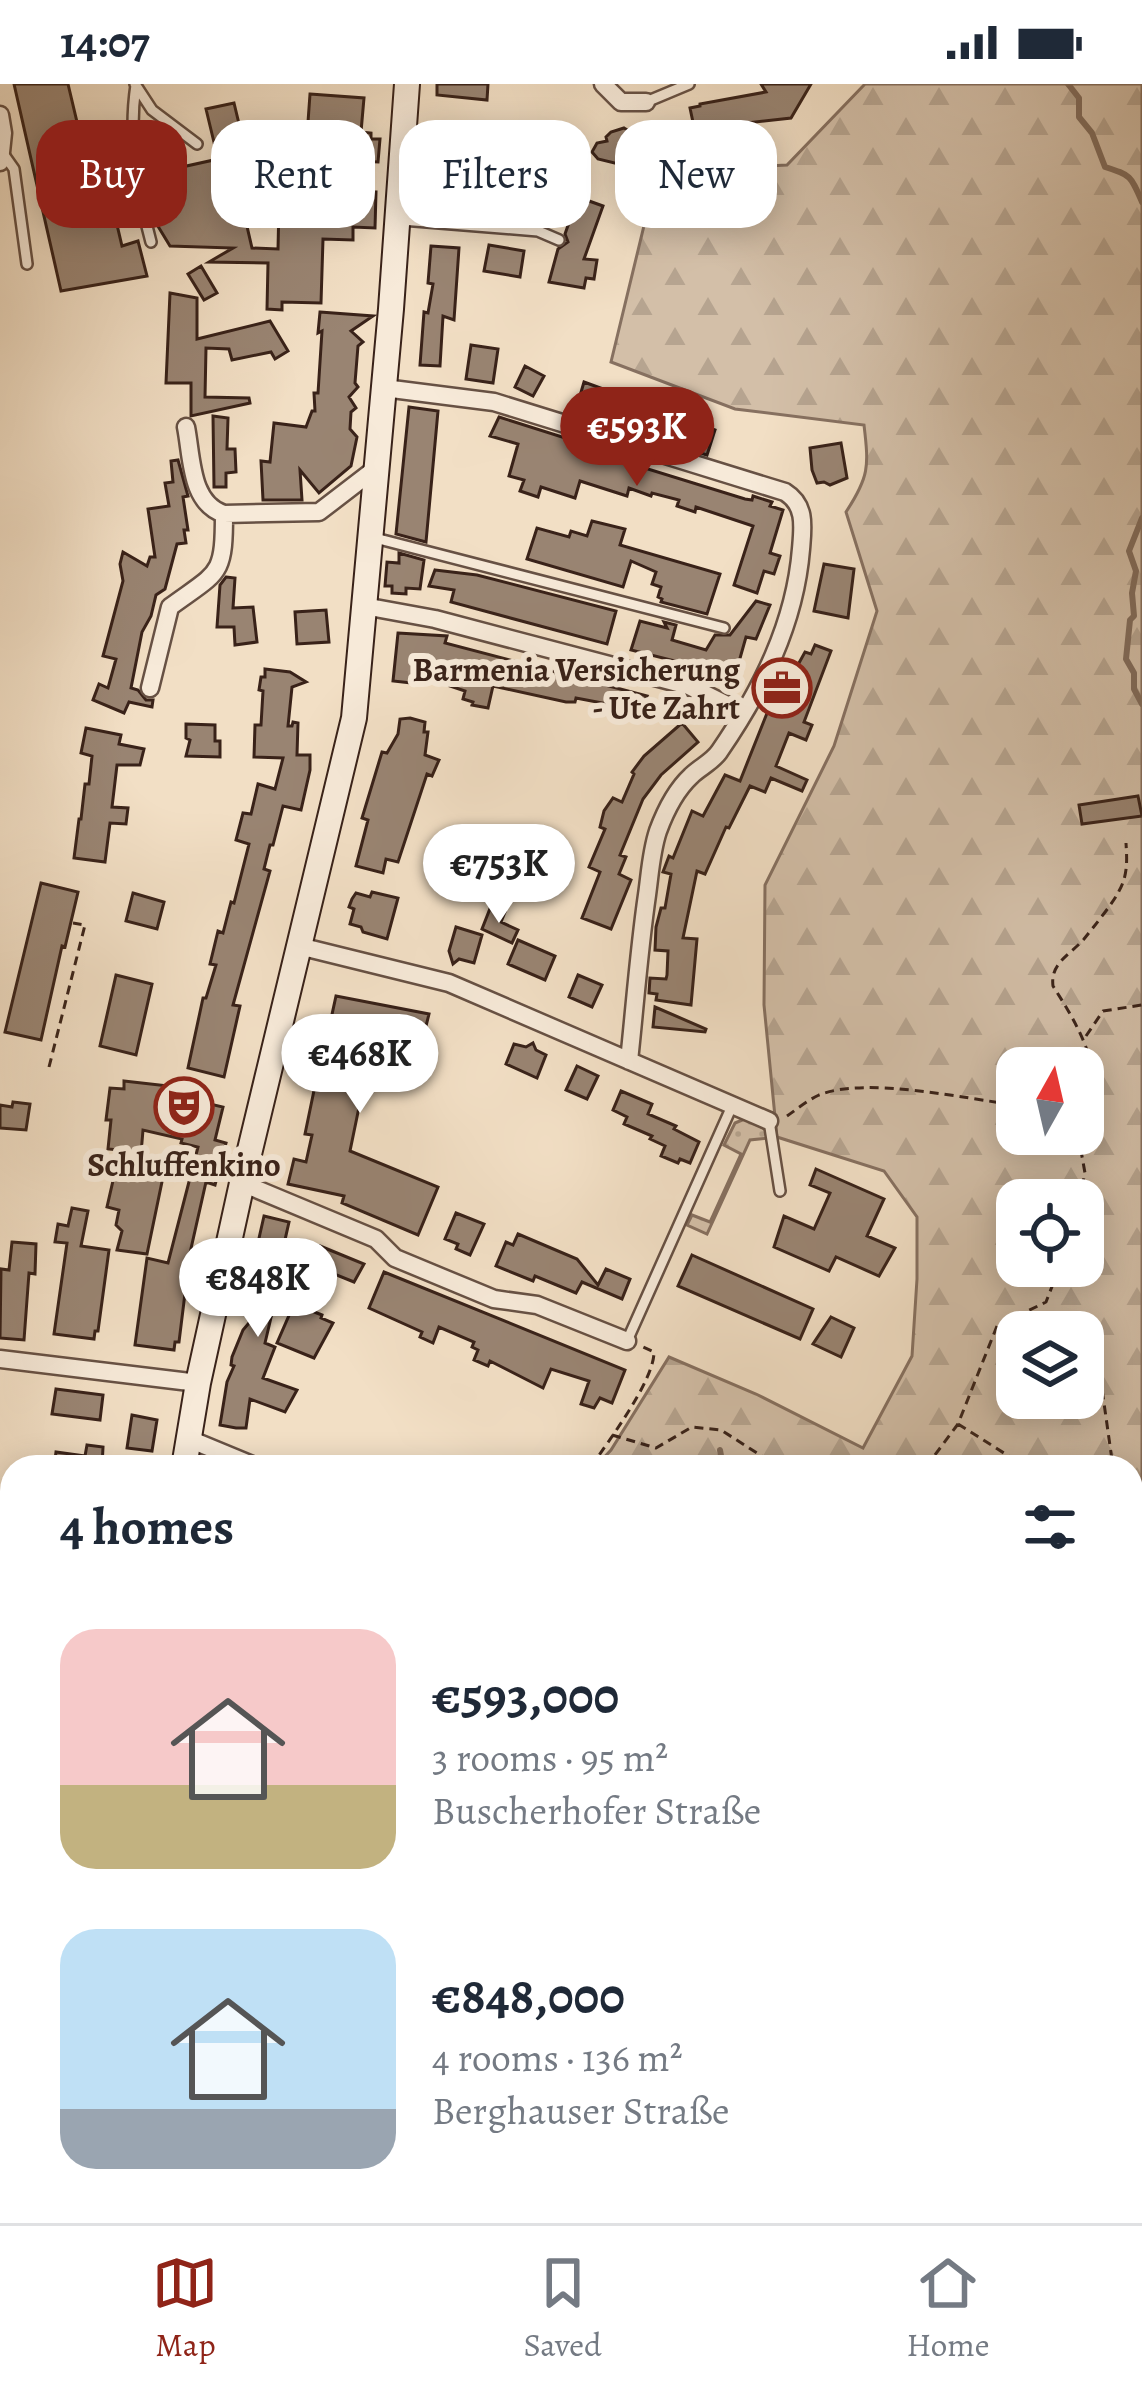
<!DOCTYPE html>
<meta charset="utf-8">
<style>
:root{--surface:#fff;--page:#f2f2f3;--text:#1f2937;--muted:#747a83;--line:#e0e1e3;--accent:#8f2418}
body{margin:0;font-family:Alegreya,serif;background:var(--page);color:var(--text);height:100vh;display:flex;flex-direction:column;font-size:45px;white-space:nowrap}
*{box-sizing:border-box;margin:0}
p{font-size:39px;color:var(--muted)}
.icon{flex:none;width:66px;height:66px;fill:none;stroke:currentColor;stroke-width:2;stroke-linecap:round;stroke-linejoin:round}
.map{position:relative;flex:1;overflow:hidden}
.drawer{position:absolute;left:0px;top:1371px;width:1143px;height:768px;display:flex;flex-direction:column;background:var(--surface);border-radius:36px 36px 0 0;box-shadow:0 6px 30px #0003}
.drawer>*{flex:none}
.top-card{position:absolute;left:36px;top:36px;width:1071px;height:108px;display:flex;gap:24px}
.needle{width:78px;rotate:8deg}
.controls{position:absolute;left:996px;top:963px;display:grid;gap:24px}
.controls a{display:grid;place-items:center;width:108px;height:108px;border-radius:24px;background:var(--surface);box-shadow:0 6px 30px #0003;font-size:60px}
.price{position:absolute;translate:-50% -102px;padding:0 27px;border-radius:42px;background:#fff;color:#222;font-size:39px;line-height:78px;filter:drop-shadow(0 3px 6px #0008)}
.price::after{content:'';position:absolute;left:50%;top:72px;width:36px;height:27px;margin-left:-18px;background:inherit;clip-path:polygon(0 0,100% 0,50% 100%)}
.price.current{background:var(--accent);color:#fff}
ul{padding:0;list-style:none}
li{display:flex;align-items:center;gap:36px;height:300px;padding:0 60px}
li span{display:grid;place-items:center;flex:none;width:336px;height:240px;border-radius:36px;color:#555}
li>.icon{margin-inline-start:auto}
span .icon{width:144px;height:144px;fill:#fffc;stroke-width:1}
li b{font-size:51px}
h2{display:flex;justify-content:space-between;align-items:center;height:144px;padding:0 60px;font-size:51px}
.pill{padding:0 42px;border-radius:36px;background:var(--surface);box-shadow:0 6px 30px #0003;font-size:42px;line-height:108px}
.pill.current{background:var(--accent);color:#fff}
.status{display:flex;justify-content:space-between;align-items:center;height:84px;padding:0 60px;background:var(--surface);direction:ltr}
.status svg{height:33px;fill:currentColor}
.dock{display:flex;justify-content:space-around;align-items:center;height:168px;border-top:3px solid var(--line);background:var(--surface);font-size:33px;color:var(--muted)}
.dock a{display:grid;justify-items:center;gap:6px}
.dock .current{color:var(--accent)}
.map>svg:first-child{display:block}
</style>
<div class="status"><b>14:07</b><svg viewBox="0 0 49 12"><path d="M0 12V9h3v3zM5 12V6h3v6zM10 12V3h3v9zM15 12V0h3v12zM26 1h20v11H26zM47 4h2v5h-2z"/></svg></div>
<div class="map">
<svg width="1142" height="2139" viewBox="0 0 1142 2139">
<defs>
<pattern id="grass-dots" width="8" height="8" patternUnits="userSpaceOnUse" patternTransform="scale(3)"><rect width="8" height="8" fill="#d3bfa8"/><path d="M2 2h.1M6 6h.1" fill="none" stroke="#b6a490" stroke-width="1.8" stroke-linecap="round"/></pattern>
<pattern id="forest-firs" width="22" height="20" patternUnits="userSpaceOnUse" patternTransform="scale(3)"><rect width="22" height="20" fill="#d3bfa8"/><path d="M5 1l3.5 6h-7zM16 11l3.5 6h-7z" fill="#b6a490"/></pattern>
</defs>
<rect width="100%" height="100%" fill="#f2dfc5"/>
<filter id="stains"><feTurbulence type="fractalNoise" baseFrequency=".00167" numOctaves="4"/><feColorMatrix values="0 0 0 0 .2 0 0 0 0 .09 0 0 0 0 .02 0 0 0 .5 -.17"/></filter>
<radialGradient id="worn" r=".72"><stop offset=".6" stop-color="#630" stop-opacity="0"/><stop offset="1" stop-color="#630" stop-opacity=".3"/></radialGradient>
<path fill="url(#grass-dots)" stroke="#867060" stroke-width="3" d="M747,1034l30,19 -27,3 -43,94 -20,-9 5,-10 18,7 31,-68 -17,-9 11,-22z"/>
<path fill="url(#forest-firs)" stroke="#867060" stroke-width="3" fill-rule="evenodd" d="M865,0h277v2139h-225l-3,-12h217v-744h-536l16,-17 58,-93 87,37 107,54 49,-92 5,-77v-62l-33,-46 -107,-34 -13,-132 1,-120 69,-139 43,-135 -31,-99c23,-35 23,-45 18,-87l-129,-16 -124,-47 46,-190 130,-7zM1017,984h66v66h-66zM1017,1116h66v66h-66zM1017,1248h66v66h-66z"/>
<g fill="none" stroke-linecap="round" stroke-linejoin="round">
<path stroke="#826d5d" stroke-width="6" d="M1068,0l11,14v19l13,16 13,34c26,8 26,9 37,35
M1142,434l-13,33 7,20 -4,22 2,23 -4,4 -4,39 8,14v16l8,15
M720,1366l3,17
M1131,1732l11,-1
M1131,1830l11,5"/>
</g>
<path fill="#998472" stroke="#392219" stroke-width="3" d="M14,0h54l23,97 15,-3 16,68 16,-5 9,35 -86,15z
M437,0h51l-1,16 -50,-5z
M761,0h50l-20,34 -45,5v3l-21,5 -1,-4 -10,1 -1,-3 -19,2 -4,-19 10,-2v-2l66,-12z
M310,10l54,4 -3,34 10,1v6h9l-2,23 -44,-2v31l42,1 -1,36 -22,-1v13l-30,-1 -2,64 -39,-1v8l-15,-1 1,-46 -59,-1 24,-14 -63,-2 -14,-23 -10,-48 72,-16 -12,-50 28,-6 12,50 -15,4 21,91 26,1 2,-89 -9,2 -3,-19 36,-5v-16h4z
M624,44l22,13 6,-1 -7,30 -10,8 -8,-3 -4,-10 -25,-6 -6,-7 5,-9 10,-2 -1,-4 5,-5z
M439,57l31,4 -5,59 -29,-3z
M578,113l25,9 -19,53 13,1 -3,19 -8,-1 -2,10 -35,-6 9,-33 10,-7 -3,-8z
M489,161l35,6 -4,26 -36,-6z
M431,162l28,2 -5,72 -11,-4 -3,50 -20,-1 4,-53 4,1 5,-29 -5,-1z
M201,182l16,27 -13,7 -16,-26z
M170,209l27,5v41l73,-18 18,30 -13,8 -4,-7 -39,8 -3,-11 -23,-1 -1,49 44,1 1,5 -59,13v-33h-25z
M320,228l53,4 -22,15 12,11 -5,4 -3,37 3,4 -9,10 7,11 -5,4 -1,17 7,8 -6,29 -32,27 -19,-23 2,30h-39l-2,-39 9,1 4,-39 32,4 6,-16h3l-1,-18h4l4,-62 -4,2z
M471,261l27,4 -5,34 -27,-4z
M525,282l19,10 -11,20 -18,-9z
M584,298l131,48 -8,25 -44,-14 3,-7 -89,-28z
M409,323l29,4 -12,131 -30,-8z
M213,332l15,2 -1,31h8l1,23 -10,1v14h-12z
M499,333l98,31 -1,5 149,46 7,1 1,-4 19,6 -2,4 13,4 -13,43 10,3 -6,18 -10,-3 -7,22 -23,-8 19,-59 -57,-19 -1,5 -18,-6 2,-6 -27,-7 -1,3 -22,-8 -2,8 -47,-15 -5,17 -34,-11 -3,10 -18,-6 4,-11 -15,-4 9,-32 -28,-8z
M841,359l6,35 -17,7 -6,-3 -7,1 -5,-13 -2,-22z
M178,376l10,36 -5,1 5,33h-4l2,13 -9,1 -12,45 -9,6 -5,21 -9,16 -11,56 7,2 8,10h7l-1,7 -23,-5 -5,11 -31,-13 6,-16 9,4 8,-29 -13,-3 20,-75 -3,-17 3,-12 24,14 3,-9h5l-7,-48 21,-3 -4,-23 8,-1 -2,-21z
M592,437l33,8 -5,16 100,29 -13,40 -46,-12 1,-3 -4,-2 3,-10 -9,-3 4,-12 -25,-11 -8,26 -96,-28 10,-31 32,9 2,-6 16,5z
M399,469l25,7 -4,29 -14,-1v6l-14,-1v-7h-7l2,-24 12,1z
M824,480l30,5 -6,49 -34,-7z
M435,486l42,5 139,36 -9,33 -156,-42 3,-12 -25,-4z
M226,493l9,1 -2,30 20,-1 4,35 -22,3 -1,-18h-17l3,-42z
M756,517l14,4 -14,34 -10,-2 -13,46 -56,-15 2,-6 -48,-12 9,-29 27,7 -3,-6 12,3 -4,15 34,10 9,-15h15z
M326,526l3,32 -32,2 -2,-32z
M398,549l49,3 -2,7 202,53 -8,14 -63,-12 -1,4h-9l-73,-16 -5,22 -16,-3 1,-3 -10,-3 2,-8 -15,-5 4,-16 -31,-8 -2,22 -28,-3z
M815,561l16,6 -27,71 8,3 -6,15 -17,-7 -13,33 31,14 -5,11 -31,-13 -6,14 -15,-6 -21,42 -3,-1 -21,47 -8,-3 -14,67 14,1 -6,66 -35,-5 1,-6 -8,-1 1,-15 16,1 1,-4 1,-24 -13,-1 1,-23 5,-19h4l6,-34 -8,-2 6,-16 4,2 19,-47 11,5 22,-41 15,6 45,-113 9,4 11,-20 6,2z
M265,585l25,3 16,10 -14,5 -4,39h4l1,-4 5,1 -1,32h13v15l-9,40 -18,-4 -10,39h-3l-6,24 6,2 -37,134 7,1 -16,71 -36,-9 15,-70h3l10,-33 -6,-1 8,-33 5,2 8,-31 3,1 15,-59 -13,-4 7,-27 8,1 7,-30 17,5 8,-31 -29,-1 1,-32h6l2,-34 -4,-1 2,-13h4z
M410,634l15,4 -1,10h4l-3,23 14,5 -7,16 -5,-2 -29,88 -12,-3 -3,14 -27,-7 12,-46 -6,-2 20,-66 5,1 11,-19 2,-15z
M682,639l16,19 -37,33 -18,24 -23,56 6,2 -7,17 12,6 -20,49 -29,-11 18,-46 -11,-5 16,-38 -5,-2 4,-16 9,-13 9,4 12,-28 -2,-2 12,-16z
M186,640l29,1v16h5v16l-34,-1 4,-16 -4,-2z
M86,644l35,7 -2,9 25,5 -4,16h-23l-5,42 16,1 -2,16 -16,-1 -5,39 -31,-4 5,-39h2l4,-35h4l3,-28 -11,-3z
M1138,712l4,20 -60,8 -3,-19z
M41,799l37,9 -13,55 -3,-1 -21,94 -36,-8z
M372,808l26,6 -11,41 -24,-7 -2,-5 -11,-3 4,-15 -5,-2 3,-8 4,-6 14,4z
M133,809l31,9 -7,27 -31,-8z
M491,822l14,6 -4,10 17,8 -6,13 -30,-14z
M456,843l26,8 -8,28 -15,-4 -6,5 -4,-13z
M518,856l37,16 -10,24 -37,-16z
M116,891l36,9 -16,71 -36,-9z
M578,891l24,10 -10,22 -23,-10z
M336,912l93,18 -10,40 -47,-10 -22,107 88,36 -20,48 -76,-32 2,-7 -56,-12 6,-25 12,3 6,-27 -7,-1 24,-116 2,1z
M655,923l51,22 -1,3 -52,-5z
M533,959l3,7 10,5 -9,23 -31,-14 8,-20 12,3z
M577,982l21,10 -11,23 -21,-9z
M124,997l71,8 -2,11 30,7 -8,33 11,3 -11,42 -9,-3 -16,71 -11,89h-4l-1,8 -39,-5 12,-87 21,5 30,-116 -17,-4 1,-4 -39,-9 -3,36 24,6 -17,82 -30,-4 5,-19 -6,-6 3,-15 -12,-3 13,-57 -12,-1 3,-29h-5l4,-32 14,1z
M621,1007l31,13 -4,10 28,12 -2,3 25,13 -9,21 -10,-4 -2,4 -17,-7 4,-10 -15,-7 2,-3 -28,-12 3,-7 -14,-7z
M13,1018l17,2 -4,26 -26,-2v-23l12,2z
M816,1085l68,30 -17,37 28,12 -16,28 -43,-19 -7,14 -55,-24 10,-31 30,13 16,-36 -20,-8z
M72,1124l16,3 -7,35 28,4 -11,81h-3l-1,8 -40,-5 13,-91 -12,-1 3,-18 10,2z
M456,1129l28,11 -14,31 -14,-6 2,-5 -13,-5z
M264,1132l25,6 -7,31 -2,-1 -10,30 6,2 -4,11 6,-7 -13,55 10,4 -12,31 34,12 -12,22 -35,-13 -4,29h-10l-16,-3 7,-43 7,-16 -3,-1 1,-8 11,-27 16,-19 -13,-5 20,-57 -9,-2z
M518,1150l59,25 21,26 8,-16 24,10 -8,20 -40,-17 -6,11 -41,-17 -2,5 -37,-15 10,-24 7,3z
M12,1158l24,2 -1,30 -6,-1 -5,67 -24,-2 1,-69 8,1z
M320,1162l44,18 -10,18 -42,-17z
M692,1171l121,54 -13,30 -122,-53z
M384,1188l241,98 -13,33 -12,-5 -6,10 -13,-4 8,-23 -38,-12 -8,19 -53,-27 -2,5 -14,-6 4,-10 -6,-3 2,-5 -35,-15 -6,16 -13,-6 2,-5 -53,-24z
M294,1220l28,11 -1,3 12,5 -19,35 -37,-15z
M831,1233l23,11 -13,29 -28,-13z
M56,1305l47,6 -3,25 -48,-6z
M132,1331l25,5 -5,31 -25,-3z
M87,1361l16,2 -1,20h-48l2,-15 29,4z"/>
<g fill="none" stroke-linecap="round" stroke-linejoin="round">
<g stroke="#675144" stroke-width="14">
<path id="lane" d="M135,0l17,26 45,34
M136,1c-8,53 1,105 15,157
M646,18l43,-18
M2,68l12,17 13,95
M402,136l136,11 21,9
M375,454l349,90
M769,1037l11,70
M627,1257l105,-235
M0,1977l12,6
M444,2127l4,12"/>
</g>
<g stroke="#675144" stroke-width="21">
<path id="street" d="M603,0l18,18h25
M0,31l3,18 -3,29
M384,304l110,14 291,90c21,13 18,34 16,57 -6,75 -40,142 -82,203 -8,11 -19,15 -28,24 -15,14 -26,36 -33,55 -7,21 -8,43 -11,64 -8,55 -12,110 -18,166
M186,343c6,30 4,76 38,87
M364,522l71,13 254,67 54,27
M150,604l20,-81c49,-36 54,-30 54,-93l95,-2 56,-43
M299,862l150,37 320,138
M242,1099l134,56 19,19 99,41 43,6 90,36
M0,1275l198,24
M189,1355l68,28
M0,1575l12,2
M113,2127v12
M730,2127l4,12
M383,2139l29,-12"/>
</g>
<g stroke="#392219" stroke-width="28">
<path id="secondary" d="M184,1383l14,-84 44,-200 112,-465 37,-409 16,-225
M0,2056l12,-23"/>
</g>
<path stroke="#392219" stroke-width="3" stroke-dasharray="9 6" stroke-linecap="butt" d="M1086,952l17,-25 39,-6
M49,983l36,-142 -12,-2
M787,1032c10,-7 21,-16 32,-21 47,-19 146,4 198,10
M1083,1043c28,-48 -4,-100 -30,-141 -3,-23 17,-31 31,-47 8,-10 30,-37 35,-48 9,-16 8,-31 7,-48
M1078,1050l7,39 -6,27
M1030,1227l34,21
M1083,1266l19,39 11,78
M958,1340l68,43
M612,1351l44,13 36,-21 29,3 50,32 2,5
M591,1383c18,-27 63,-86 63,-115l-13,-6
M926,1383l32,-43 39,-98 49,-24 14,-36
M1131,1892l11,1
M1131,1948l11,25
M1131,2084l11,2
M926,2127l18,12"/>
<use href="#lane" stroke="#f7ead9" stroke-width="9"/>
<use href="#street" stroke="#f7ead9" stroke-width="16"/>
<use href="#secondary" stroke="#f7ead9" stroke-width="24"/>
</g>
<defs>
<g id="office-ring" transform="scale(3)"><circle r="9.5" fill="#f7ead9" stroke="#8f2418" stroke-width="1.5"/><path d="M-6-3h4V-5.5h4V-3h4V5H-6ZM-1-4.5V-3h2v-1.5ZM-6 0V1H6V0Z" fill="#8f2418"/></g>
<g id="theatre-ring" transform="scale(3)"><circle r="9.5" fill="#f7ead9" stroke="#8f2418" stroke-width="1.5"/><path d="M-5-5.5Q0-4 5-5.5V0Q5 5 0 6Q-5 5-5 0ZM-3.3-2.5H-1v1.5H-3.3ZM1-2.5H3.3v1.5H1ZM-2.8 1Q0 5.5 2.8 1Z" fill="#8f2418"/></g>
</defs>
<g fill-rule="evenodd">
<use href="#office-ring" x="782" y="604"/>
<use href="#theatre-ring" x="184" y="1023"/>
</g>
<g text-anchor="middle" stroke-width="12" stroke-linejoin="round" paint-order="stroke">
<g font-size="33" font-weight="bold" fill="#392219" stroke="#f7ead9" text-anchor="end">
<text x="740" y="597">Barmenia Versicherung<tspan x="740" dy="38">- Ute Zahrt</tspan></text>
<text x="184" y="1092" text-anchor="middle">Schluffenkino</text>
</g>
</g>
<rect width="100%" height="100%" filter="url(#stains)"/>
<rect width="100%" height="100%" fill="url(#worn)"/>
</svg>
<div class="controls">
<a><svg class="needle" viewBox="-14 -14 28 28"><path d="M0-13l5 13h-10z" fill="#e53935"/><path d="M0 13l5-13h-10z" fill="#747a83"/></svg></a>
<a><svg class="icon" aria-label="locate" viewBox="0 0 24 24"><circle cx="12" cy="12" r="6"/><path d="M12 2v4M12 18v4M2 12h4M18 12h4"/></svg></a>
<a><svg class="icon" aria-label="layers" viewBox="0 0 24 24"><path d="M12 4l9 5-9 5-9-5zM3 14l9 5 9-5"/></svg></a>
</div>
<b class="price current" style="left:637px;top:405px">€593K</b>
<b class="price" style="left:499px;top:842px">€753K</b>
<b class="price" style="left:360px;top:1032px">€468K</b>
<b class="price" style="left:258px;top:1256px">€848K</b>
<div class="top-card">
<a class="pill current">Buy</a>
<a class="pill">Rent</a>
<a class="pill">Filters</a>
<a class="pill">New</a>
</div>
<section class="drawer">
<h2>4 homes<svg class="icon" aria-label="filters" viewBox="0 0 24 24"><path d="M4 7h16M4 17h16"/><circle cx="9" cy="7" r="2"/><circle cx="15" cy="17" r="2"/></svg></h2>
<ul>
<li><span style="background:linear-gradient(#f6c9c9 65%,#c2b280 0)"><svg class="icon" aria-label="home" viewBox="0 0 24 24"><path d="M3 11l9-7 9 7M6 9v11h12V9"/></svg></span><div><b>€593,000</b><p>3 rooms · 95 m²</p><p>Buscherhofer Straße</p></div></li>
<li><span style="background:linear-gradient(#bfe0f5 75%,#9aa5b1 0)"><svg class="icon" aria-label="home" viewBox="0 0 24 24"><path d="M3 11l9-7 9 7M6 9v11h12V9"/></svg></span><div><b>€848,000</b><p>4 rooms · 136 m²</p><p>Berghauser Straße</p></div></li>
</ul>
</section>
</div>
<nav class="dock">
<a class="current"><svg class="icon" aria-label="map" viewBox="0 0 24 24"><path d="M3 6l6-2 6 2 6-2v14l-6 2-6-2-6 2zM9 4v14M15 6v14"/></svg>Map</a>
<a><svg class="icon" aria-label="saved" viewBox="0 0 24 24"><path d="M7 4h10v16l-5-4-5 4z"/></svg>Saved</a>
<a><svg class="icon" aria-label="home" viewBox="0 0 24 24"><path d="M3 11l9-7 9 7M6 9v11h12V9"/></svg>Home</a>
</nav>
